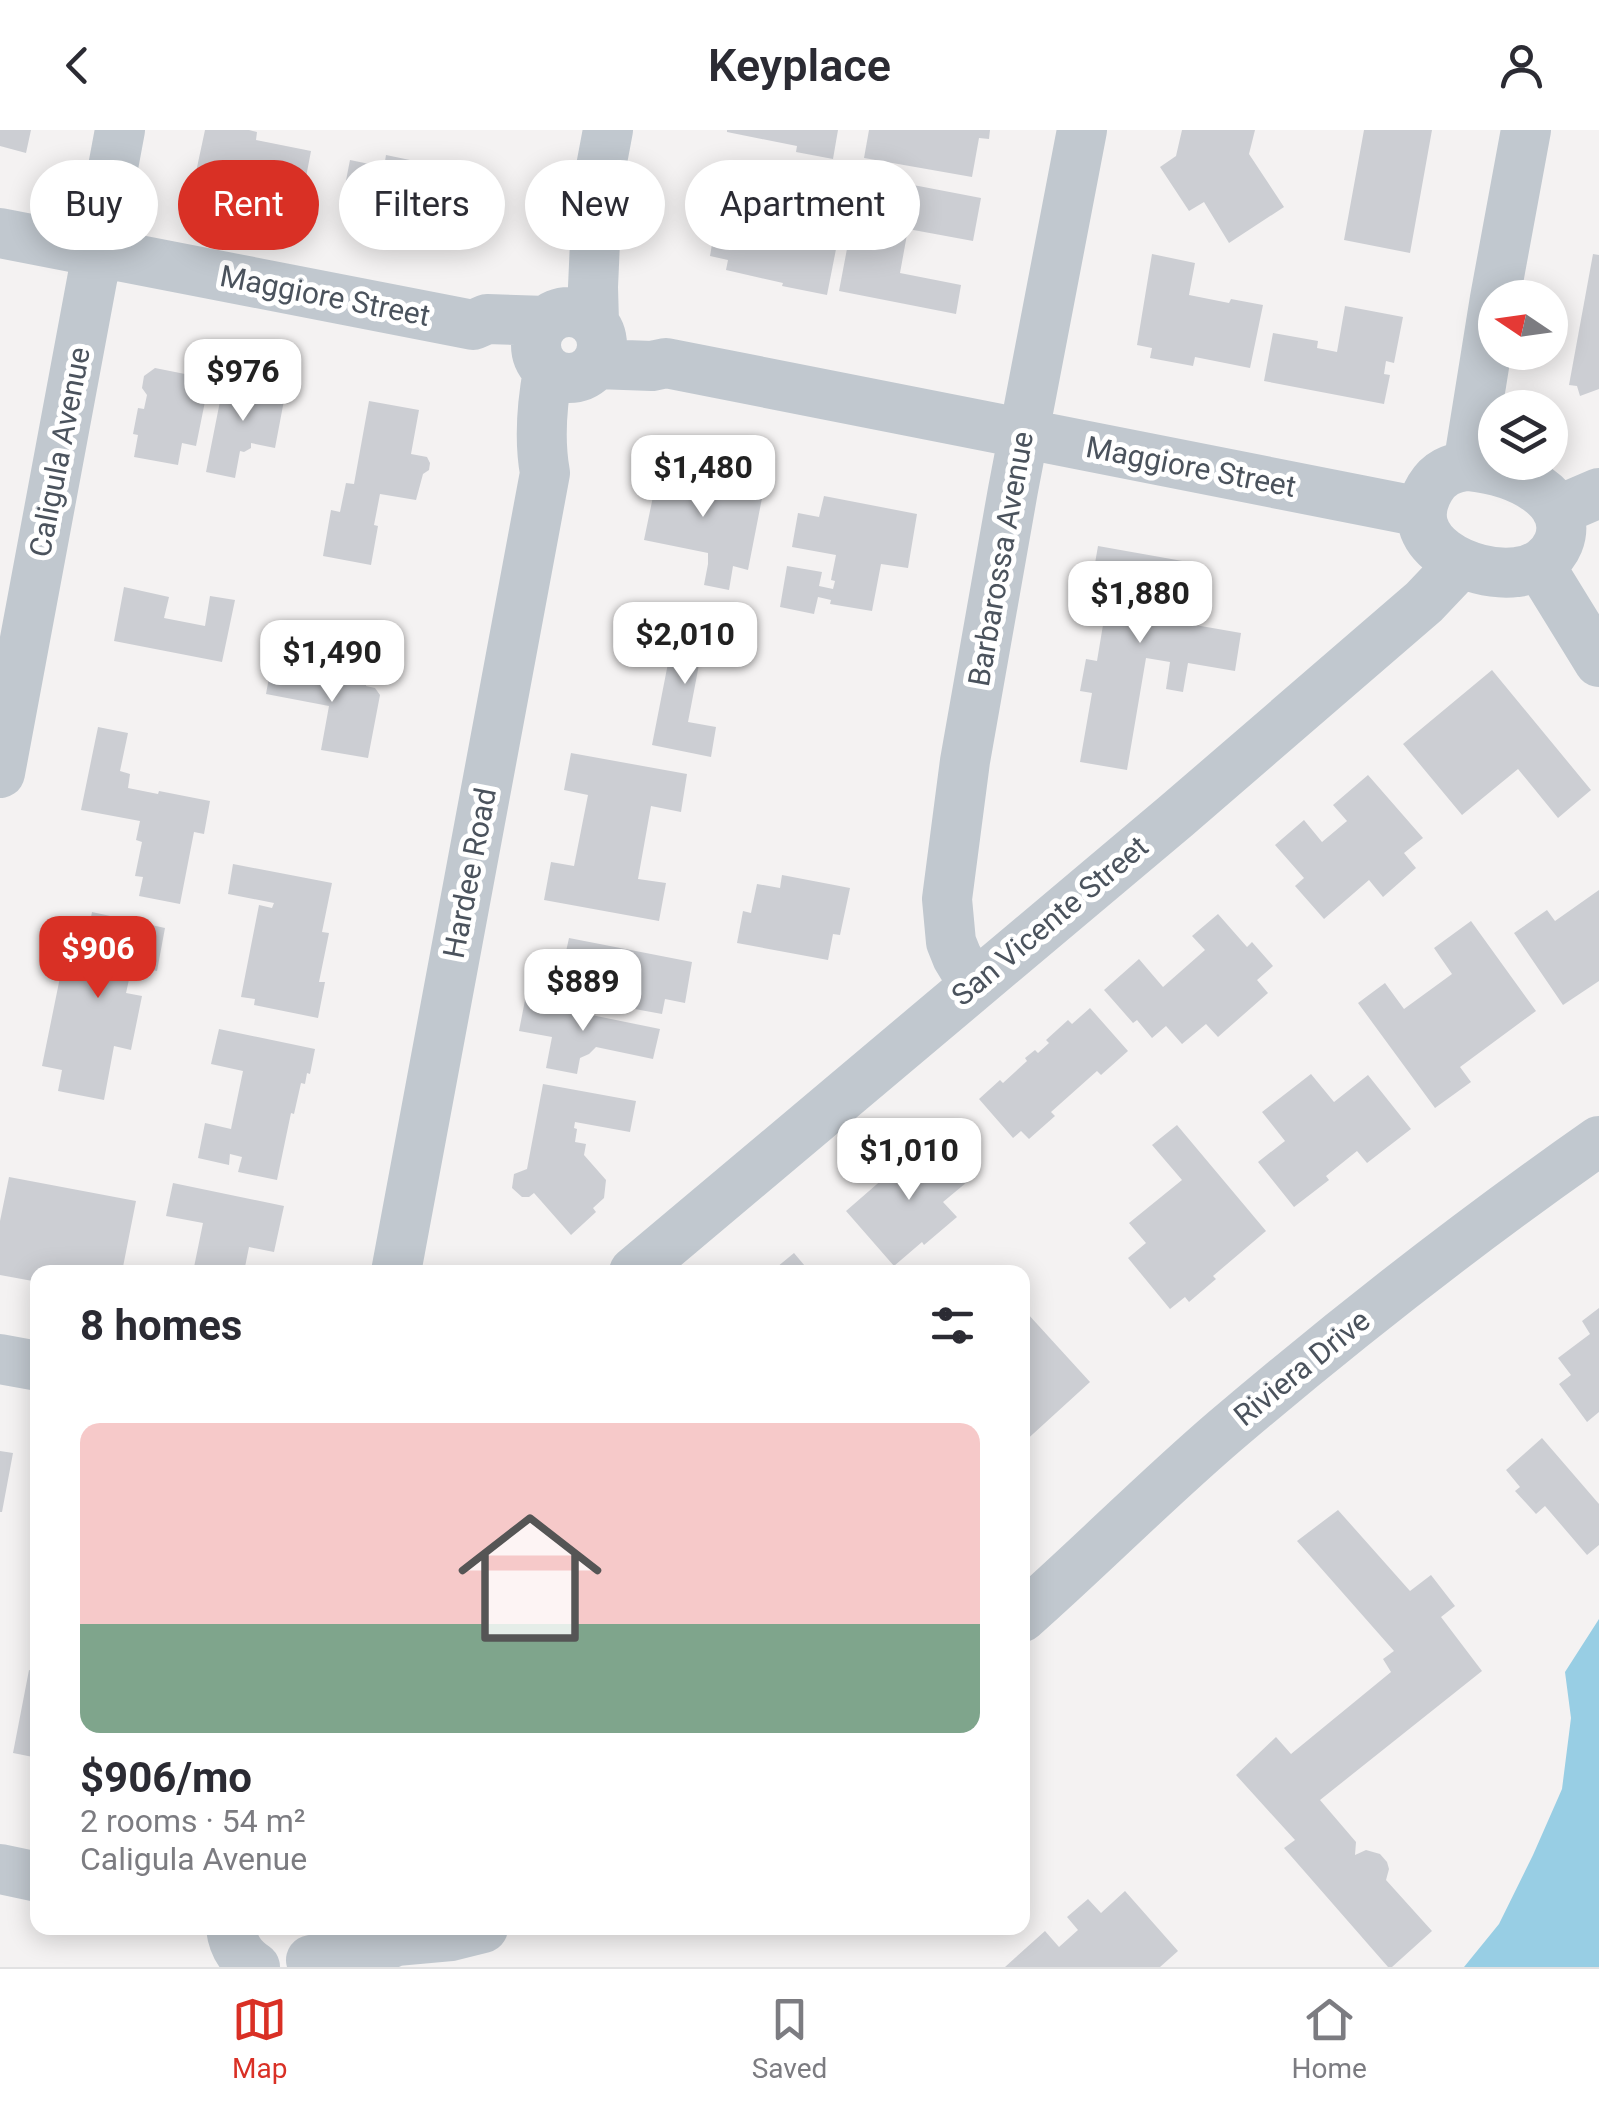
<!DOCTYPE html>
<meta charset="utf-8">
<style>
:root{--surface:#fff;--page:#f7f7f7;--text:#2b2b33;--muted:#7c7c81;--line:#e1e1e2;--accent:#d93025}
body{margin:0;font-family:Roboto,sans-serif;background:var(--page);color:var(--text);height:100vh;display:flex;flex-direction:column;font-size:38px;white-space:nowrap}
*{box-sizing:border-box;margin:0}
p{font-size:32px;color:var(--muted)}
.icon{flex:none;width:55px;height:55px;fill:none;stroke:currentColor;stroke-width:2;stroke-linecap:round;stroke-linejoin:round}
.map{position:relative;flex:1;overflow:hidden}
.drawer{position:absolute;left:30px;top:1135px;width:1000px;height:670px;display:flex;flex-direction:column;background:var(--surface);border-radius:20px;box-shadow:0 5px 25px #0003}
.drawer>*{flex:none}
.banner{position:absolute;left:30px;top:30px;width:1000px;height:90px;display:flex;gap:20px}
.needle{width:65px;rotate:283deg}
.controls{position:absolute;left:1478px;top:150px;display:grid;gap:20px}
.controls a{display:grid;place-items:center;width:90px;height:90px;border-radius:50%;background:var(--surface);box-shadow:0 5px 25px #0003;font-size:50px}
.price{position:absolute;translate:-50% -85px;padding:0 22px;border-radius:20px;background:#fff;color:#222;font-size:32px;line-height:65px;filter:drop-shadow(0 2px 5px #0008)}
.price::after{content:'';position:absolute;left:50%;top:60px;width:30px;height:22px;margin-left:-15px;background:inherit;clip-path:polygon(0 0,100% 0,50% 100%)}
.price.selected{background:var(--accent);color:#fff}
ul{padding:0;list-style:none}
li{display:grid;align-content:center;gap:20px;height:530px;padding:0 50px}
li+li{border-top:2px solid var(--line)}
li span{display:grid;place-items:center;height:310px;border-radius:20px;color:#555}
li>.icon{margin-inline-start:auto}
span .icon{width:180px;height:180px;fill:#fffc;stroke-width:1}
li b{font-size:42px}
h2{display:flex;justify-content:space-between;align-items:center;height:120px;padding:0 50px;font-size:42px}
.tag{padding:0 35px;border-radius:45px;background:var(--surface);box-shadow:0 5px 25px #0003;font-size:35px;line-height:90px}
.tag.selected{background:var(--accent);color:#fff}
header{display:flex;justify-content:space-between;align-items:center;height:130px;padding:0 50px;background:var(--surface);font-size:45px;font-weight:600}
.tabs{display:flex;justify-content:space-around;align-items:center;height:140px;border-top:2px solid var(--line);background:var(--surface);font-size:28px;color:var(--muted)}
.tabs a{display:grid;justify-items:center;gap:5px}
.tabs .selected{color:var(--accent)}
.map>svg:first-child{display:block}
</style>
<header><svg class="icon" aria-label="back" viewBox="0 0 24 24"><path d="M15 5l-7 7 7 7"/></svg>Keyplace<svg class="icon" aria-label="person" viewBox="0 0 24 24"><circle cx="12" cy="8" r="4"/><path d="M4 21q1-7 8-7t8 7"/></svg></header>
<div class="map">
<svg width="1599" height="1837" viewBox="0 0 1599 1837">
<rect width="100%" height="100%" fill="#f4f2f2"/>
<path fill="#98cee4" d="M1599,1489v348h-135l35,-43 34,-69 29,-66 9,-71 -6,-46z"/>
<path fill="#ccced3" d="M0,0h31l-5,23 -26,-7z
M205,0h44l8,2 -1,8 55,11 -9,47 -29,-6 -1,4 -26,-6 -2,6 -51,-10z
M727,0h111l-5,29 -37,-7 1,-6 -70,-14z
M869,0h121l-1,9 -10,-1 -7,39 -108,-19z
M1182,0h73l-6,24 35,53 -55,36 -25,-41 -15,9 -29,-44 16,-11z
M1364,0h68l-22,123 -66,-13z
M386,25l48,10 -1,7 43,8 -12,63 -52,-10 1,-9 -73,-13 10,-51 34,7z
M793,43l56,10 -22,112 -45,-9 1,-3 -57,-13 2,-10 -18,-4 6,-35 14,2 4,-24 52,10z
M861,45l120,23 -8,43 -65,-12 -8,44 61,12 -5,29 -117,-23z
M1152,124l43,9 -6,32 40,8 2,-4 32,6 -13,63 -55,-11 -2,9 -43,-8 2,-10 -15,-3z
M1593,124l6,1v134l-19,7 -3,-10 -8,-1z
M1345,176l58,11 -9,46 -8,-2 -2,13 6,1 -6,29 -120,-23 9,-48 45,8 -1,7 20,4z
M187,237l24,5 -15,74 -14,-3 -4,22 -44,-8 4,-22 -5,-1 5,-26 6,1 3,-14 -5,-7 2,-12 11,-8 30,6z
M225,246l28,5 -2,7 34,7 -10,53 -24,-5v5l-7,4 -4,-1 -5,27 -29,-6z
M369,271l50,9 -8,44 16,3 3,6 -1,7 -6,4 -7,26 -36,-6 -6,31 4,1 -7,39 -48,-9 8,-46 9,2 6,-29 8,1z
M662,323l30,6 -5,24 75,15 -14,72 -15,-4 -4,24 -25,-5 4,-21v-11l-64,-13z
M824,366l93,18 -9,54 -27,-4 -9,47 -42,-7 1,-4 -13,-3 -4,17 -34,-7 7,-41 35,6 -3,14 14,3 2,-8 -4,-1 5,-25 -44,-8 6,-34 21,4z
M1098,416l90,16 -10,60 63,11 -6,38 -47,-8 -5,29 -17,-3 4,-27 -24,-4 -19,112 -47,-8 12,-69 -12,-2 6,-32 11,2 10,-60 -18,-3z
M124,457l45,10 -5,21 41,8 5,-30 25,4 -13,62 -108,-21z
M679,477l37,7 -8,37 -6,-2 -14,73 28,5 -5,30 -59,-12z
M272,531l95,19 -1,6 9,2 5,7 -12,63 -47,-8 8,-44 -63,-12z
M1492,540l99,120 -33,28 -40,-49 -56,46 -59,-71z
M98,597l30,6 -8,38 10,3 -2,14 30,6 1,-3 51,10 -6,33 -10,-2 -14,72 -41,-8 4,-19 -8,-1 7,-34 -6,-2 4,-19 -59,-11z
M571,623l116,21 -6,38 -30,-6 -13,73 28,4 -7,38 -115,-21 7,-38 23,4 14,-71 -24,-5z
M1368,645l55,63 -19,15 12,15 -33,29 -14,-17 -45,39 -29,-33 9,-8 -29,-33 29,-25 18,22 25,-21 -14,-16z
M233,734l99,19 -10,49 7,1 -10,49h6l-7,36 -64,-13 1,-6 -14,-2 18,-92 13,3 2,-5 -46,-9z
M782,745l68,13 -10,47 -7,-1 -5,26 -91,-17 6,-32 8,2 6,-29 23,4z
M1599,760v91l-36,24 -49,-72 33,-23 8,11z
M92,782l73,16 -8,43 -25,-5 -6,27 16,3 -11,54 -17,-4 -10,54 -46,-9 4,-21 -20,-4 27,-133 18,4z
M1218,784l29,33 5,-5 21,24 -16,14 11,13 -50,44 -12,-13 -24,20 -16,-18 -14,12 -15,-18 -4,3 -29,-33 35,-31 24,28 42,-37 -13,-14z
M1471,791l65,90 -76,56 11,15 -36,26 -77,-105 27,-20 19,26 48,-35 -18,-26z
M569,808l123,24 -7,41 -20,-4 -3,15 -49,-9 1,-4 -37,-8 -1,7 -39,-7 8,-41 20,4z
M526,865l37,8 -1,6 98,20 -7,30 -57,-12 -7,7 -9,4 -3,16 -31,-6 6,-31 -33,-6z
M1090,878l38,43 -27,24 -4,-4 -46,41 4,4 -26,23 -8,-8 -8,7 -34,-39 21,-19 3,3 24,-22 -2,-3 10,-8 3,3 11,-10 -3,-3 22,-20 4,4z
M219,899l96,20 -5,25 -3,-1 -2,11 -4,-1 -7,31 -3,-1 -14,67 -39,-8 4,-15 -12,-3 -1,11 -31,-7 7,-35 26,6 12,-58 -32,-7z
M1311,944l23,28 34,-27 43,54 -44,34 -10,-12 -31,25 3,4 -35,27 -36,-45 27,-21 -23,-29z
M543,954l93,17 -6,31 -55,-10 -1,6 3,1 -2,13 11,2 -2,11 22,25 -2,18 -11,10 3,4 -25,23 -37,-42 -5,4h-7l-10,-9 2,-14 13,-5z
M1177,995l89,106 -53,45 3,3 -27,23 -4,-5 -15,12 -42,-51 18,-15 -17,-20 53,-43 -30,-35z
M930,1008l37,44 -24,20 14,15 -33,28 -2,-3 -28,24 -48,-55z
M9,1047l127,24 -14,71 -27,-1v1h-35l-19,-3v3h-3v10l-38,-7v-54z
M173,1053l111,23 -10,46 -25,-5 -5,25h-51l10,-49 -37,-7z
M794,1123l16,19h-39z
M1599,1178v104l-12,10 -28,-38 12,-9 -13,-17 32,-24 -8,-13z
M1027,1183l63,69 -68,62v-127z
M1542,1308l57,66v41l-12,10 -42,-49 -9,8 -21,-23 5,-4 -14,-17z
M0,1321l13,2 -11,59h-2z
M1338,1380l72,81 21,-16 24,31 -14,11 41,54 -162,129 36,42 -1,13 11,-5 14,4 7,8 2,7 -3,11 46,51 -40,36h-4l-104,-119 11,-8 -59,-65 40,-38 15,17 100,-82 -8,-13 11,-8 -97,-110z
M29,1540l9,2v86l-25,-5z
M1125,1761l53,60 -18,16h-155l40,-36 14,16 19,-17 -11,-13 21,-18 13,14z"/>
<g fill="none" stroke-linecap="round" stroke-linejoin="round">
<path stroke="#c1c8cf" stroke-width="50" d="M0,103l473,92 14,-6 59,2
M1495,168l31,-168
M536 215a33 33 0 1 1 66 0a33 33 0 1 1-66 0Z
M594,193l-1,-36 2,-45 -6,-11 19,-101
M597,234l55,2 14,-3 755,149
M1468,336c28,3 55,10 77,29 33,29 12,73 -28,77 -46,6 -120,-29 -87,-84 9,-15 21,-20 38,-22z
M1468,336l27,-168
M1557,381l42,-18
M1540,436l59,96
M0,643l120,-643
M974,855l-17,-28 -6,-15 -4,-43 18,-138 48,-271 69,-360
M396,1142l149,-799c-6,-33 -3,-69 3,-102
M634,1142l542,-456 248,-214 37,-39
M0,1229l38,7
M1022,1487c69,-61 133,-126 203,-186 120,-102 245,-200 374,-290
M0,1739l38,8
M231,1798c2,17 9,29 24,39
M311,1830l62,-9 23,-10 55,-5 32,-8"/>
</g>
<g text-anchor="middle" stroke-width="10" stroke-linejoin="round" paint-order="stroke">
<g font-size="30" fill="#4b535d" stroke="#fff">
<text transform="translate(325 166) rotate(11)" y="10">Maggiore Street</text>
<text transform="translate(60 322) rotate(-79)" y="10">Caligula Avenue</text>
<text transform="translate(1191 337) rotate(11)" y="10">Maggiore Street</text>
<text transform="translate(1001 429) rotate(-80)" y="10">Barbarossa Avenue</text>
<text transform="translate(470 743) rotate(-79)" y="10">Hardee Road</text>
<text transform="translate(1050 791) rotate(-40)" y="10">San Vicente Street</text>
<text transform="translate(1302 1238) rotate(-39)" y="10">Riviera Drive</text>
</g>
</g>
</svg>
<div class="controls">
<a><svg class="needle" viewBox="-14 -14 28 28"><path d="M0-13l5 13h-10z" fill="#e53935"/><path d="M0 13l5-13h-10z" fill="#7c7c81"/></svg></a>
<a><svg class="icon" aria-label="layers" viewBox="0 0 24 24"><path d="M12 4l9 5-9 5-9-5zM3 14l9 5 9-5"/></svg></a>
</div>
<b class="price" style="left:243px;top:294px">$976</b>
<b class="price" style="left:703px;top:390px">$1,480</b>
<b class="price" style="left:1140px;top:516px">$1,880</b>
<b class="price" style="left:685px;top:557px">$2,010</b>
<b class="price" style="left:332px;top:575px">$1,490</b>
<b class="price selected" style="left:98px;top:871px">$906</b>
<b class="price" style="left:583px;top:904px">$889</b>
<b class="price" style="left:909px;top:1073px">$1,010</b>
<div class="banner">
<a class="tag">Buy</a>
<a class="tag selected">Rent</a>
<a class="tag">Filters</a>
<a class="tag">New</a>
<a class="tag">Apartment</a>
</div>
<section class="drawer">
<h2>8 homes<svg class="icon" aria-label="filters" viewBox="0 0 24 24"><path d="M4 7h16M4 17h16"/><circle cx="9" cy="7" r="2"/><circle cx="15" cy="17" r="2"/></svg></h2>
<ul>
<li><span style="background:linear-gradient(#f6c9c9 65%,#7fa58c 0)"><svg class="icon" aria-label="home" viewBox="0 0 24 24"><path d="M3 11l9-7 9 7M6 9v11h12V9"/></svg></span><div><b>$906/mo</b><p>2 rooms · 54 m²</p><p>Caligula Avenue</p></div></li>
</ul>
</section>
</div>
<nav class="tabs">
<a class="selected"><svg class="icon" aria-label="map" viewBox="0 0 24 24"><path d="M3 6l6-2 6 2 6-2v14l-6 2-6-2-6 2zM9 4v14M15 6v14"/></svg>Map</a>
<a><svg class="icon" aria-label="saved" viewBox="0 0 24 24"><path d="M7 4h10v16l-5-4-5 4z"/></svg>Saved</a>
<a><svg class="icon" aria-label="home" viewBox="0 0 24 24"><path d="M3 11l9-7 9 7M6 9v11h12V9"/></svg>Home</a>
</nav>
